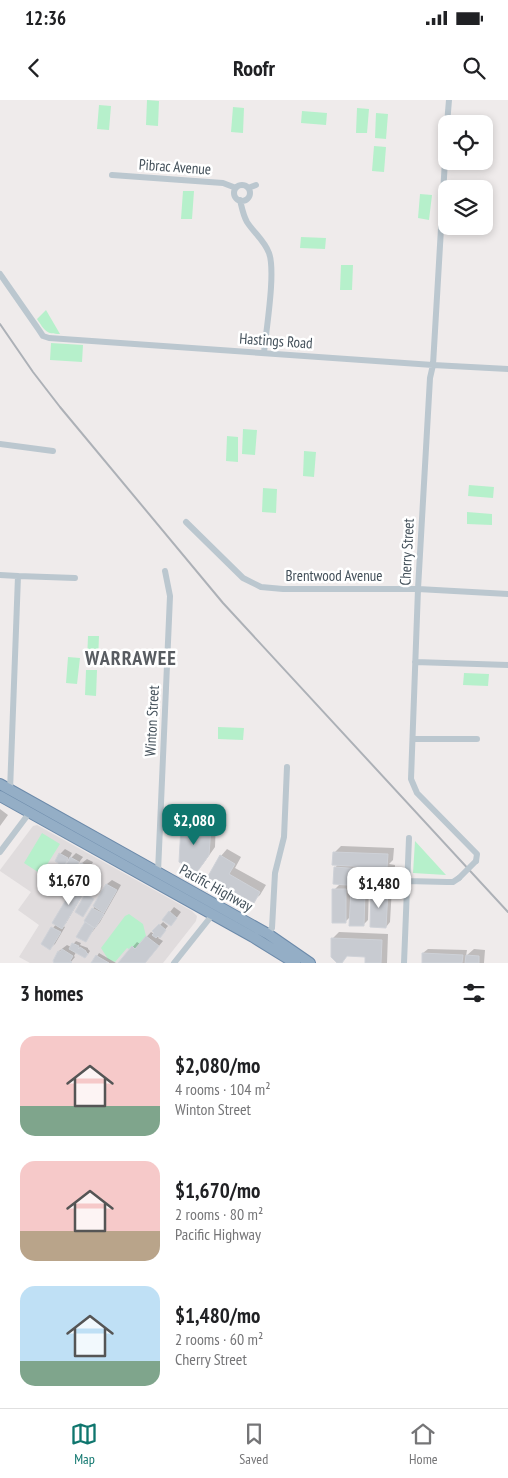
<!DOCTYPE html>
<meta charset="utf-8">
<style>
:root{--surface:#fff;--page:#f2f2f2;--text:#202124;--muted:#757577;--line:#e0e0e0;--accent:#0f766e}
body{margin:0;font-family:"PT Sans Narrow",sans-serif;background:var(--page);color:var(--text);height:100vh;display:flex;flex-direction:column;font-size:19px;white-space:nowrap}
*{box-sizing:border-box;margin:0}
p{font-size:16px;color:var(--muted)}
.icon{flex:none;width:28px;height:28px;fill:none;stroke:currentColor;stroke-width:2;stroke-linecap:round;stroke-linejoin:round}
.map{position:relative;height:863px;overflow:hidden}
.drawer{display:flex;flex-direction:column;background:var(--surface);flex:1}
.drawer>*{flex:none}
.buttons{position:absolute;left:438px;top:15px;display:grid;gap:10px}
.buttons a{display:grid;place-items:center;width:55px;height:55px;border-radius:10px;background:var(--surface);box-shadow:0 2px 8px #0003;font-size:25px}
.price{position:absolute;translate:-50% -42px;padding:0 11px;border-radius:10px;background:#fff;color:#222;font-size:16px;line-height:32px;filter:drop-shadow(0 1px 2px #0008)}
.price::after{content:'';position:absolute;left:50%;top:30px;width:15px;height:11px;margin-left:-8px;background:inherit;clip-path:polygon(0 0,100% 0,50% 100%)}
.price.on{background:var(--accent);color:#fff}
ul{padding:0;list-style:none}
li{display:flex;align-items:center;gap:15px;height:125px;padding:0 20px}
li span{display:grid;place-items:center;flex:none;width:140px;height:100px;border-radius:15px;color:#555}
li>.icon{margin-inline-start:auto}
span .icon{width:60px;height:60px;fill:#fffc;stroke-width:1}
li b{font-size:21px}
h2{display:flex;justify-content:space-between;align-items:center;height:60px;padding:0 20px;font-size:21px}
.status{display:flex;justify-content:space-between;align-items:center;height:35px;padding:0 25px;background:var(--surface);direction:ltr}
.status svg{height:14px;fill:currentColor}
header{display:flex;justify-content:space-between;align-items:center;height:65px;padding:0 20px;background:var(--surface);font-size:22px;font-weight:600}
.tab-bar{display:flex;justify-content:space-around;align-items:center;height:70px;border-top:1px solid var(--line);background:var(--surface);font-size:14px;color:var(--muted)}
.tab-bar a{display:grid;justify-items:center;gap:2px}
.tab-bar .on{color:var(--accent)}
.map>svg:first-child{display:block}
</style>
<div class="status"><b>12:36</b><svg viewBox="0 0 49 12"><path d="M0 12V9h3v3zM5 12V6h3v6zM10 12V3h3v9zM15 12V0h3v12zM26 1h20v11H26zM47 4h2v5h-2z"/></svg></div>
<header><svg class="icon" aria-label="back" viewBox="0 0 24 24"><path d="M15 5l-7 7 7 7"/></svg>Roofr<svg class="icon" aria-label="search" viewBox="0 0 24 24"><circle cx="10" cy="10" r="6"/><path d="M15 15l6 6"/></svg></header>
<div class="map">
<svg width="508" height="863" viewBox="0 0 508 863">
<rect width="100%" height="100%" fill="#efebeb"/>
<path fill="#e0dcdd" d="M37,725l155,86 5,5 -1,5 -33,42h-133l-11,-6 20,-32 -21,-15 13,-18 -31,-21v-1l33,-44z"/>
<path fill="#b6f0cb" d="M147,0l12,1 -1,25 -12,-1z
M99,5l12,1 -2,24 -12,-1z
M233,7l11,1 -1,25 -12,-1z
M357,8l12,1 -2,24h-11z
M302,11l25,2 -1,12 -25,-2z
M376,13l12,1 -2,25 -11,-1z
M374,46l12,1 -2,25 -12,-1z
M183,91h11l-2,28h-11z
M420,94l12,1 -3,25 -11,-2z
M301,137l25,1 -1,11 -25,-1z
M341,165h12l-1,25h-12z
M46,210l14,24c-14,0 -15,-3 -23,-15z
M51,243l32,2 -1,17 -32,-2z
M243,329l14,1 -2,25 -13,-1z
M227,336l11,1v25l-12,-1z
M304,351l12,1 -2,25 -11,-1z
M469,385l25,2 -1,11 -25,-2z
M263,388l14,1 -1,24 -14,-1z
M467,412l25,2v11l-25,-1z
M88,536h11l-1,25h-11z
M68,557l12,1 -3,26 -11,-1z
M86,570h11l-1,26 -11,-1z
M464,573l25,1 -1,12 -25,-1z
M218,627l26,1 -1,12 -25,-1z
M42,733l18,11 -19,30 -17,-11z
M415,741l31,34 -33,-2z
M129,814l14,10 3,12 -11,13 -3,-3 -3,3 -2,-1 -12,14 -7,-3 -7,-11 24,-32z"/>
<path fill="#0003" fill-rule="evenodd" d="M0,709l8,6 -8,11z
M189,720l27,1 -1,26 -12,17 -6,7 -15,-45z
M341,746l53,2 -1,12 -4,4 6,1 -1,15 -7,7h5l-2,35 -4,5 -14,-36 6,-5 -9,-1 -1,35 -5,5 -12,-9 -6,6 -11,-32 6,-6 -5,-16 3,-4 -4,-11zM350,784l8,1 -8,7z
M65,749l7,4 -3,6 -6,6 -3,-11z
M227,749l14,8 -6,11 31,17 -6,10 -7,6 -44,-24 12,-21z
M76,753l7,4 -9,12 -4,-10z
M87,759l6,3 -5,10h2l-4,4 -8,-4 4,-9z
M82,779l7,5 -23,39 -3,3 2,1 -10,17 -5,4 -8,-4 14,-20 21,-40z
M112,780l9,5 -21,37 -15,19 -7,-5 29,-52z
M174,807l7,5 -6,8 -5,-8z
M163,822l5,4 -10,12 5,3 -18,22h-26l18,-21 3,2 11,-12 3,2v-3z
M339,832l49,2 -1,29h-22l1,-2v-5l-18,-1 -9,8 -7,-6 1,-19z
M76,841l5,2 -1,2 8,3v1l2,2 -2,3 -12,-2 -2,4 1,1 -5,6h-14l-2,-2 5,-10 8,-6 4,2z
M428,849l39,1 -1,6 8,-7 11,1 -1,13h-17v-2l-2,2h-42v-10z
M99,853l17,10h-23z"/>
<path fill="#c8cbd1" stroke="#cfd2d8" d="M181,726l30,1 -2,28 -12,17 -18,-10z
M333,752l55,2 -1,14 -55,-3z
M59,753l9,5 -4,9 -9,-6z
M220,755l15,9 -6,10 31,18 -6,11 -47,-25z
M70,757l9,5 -5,9 -8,-6z
M81,763l10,5 -5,9 -10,-5z
M334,767l55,4 -1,17 -55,-4z
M76,783l10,6 -24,40 -10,-6z
M106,784l11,6 -13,23 -11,-7z
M332,789h14v34h-14z
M351,790l14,1 -1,35h-15z
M371,791h17l-2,37 -16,-1z
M85,794l9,5 -11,18 -8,-5z
M92,808l12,6 -9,14 -11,-7z
M169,811l8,7 -6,8 -9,-6z
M85,822l9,6 -8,14 -10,-5z
M159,824l7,6 -6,8 -2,-2 -2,2 -4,-3 2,-2 -2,-2z
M51,827l10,5 -11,18 -9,-6z
M146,836l13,10 -14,17h-27l14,-17 3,3z
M331,838l51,2 -1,23h-16v-6l-18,-1 -5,7h-5l-6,-6z
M72,843l7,3 -1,2 1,1 1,-2 6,4v1l2,2 -3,4 -16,-9z
M62,849l11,7 -3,5 2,1 -1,1h-17l-1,-2 5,-10 2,1z
M422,853l41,2 -1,8h-40z
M96,855l1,1 12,7h-18z
M466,855l13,1v7h-14z"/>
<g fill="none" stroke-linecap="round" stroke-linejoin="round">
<g stroke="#6c8aaa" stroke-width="12">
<path id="trunk" d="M0,684l268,150 42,29
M0,696l253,141 42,26"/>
</g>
<path stroke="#bbc7cf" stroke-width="6" d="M447,24l2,-24
M446,43l-13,222 -3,13 -12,211 -7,190 6,14 60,61 -1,7
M112,75l111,8 13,5
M234 93a8 8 0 1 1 16 0a8 8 0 1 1-16 0Z
M248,88l8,-3
M240,100c2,8 3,15 7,22 7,11 17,18 22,31 7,19 -3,77 -5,100
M0,174l39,56 4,6 6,2 384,27 75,4
M0,344l53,7
M186,422l57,56 18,9 22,2h135l90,5
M0,475l18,1 -8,215
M18,476l57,2
M415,562l93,3
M413,639h64
M0,752l30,-40
M158,772l12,-276 -5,-25
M407,781l40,1h6l6,-4
M268,834l4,-6 3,-55 9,-36 3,-70
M174,863l39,-49
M404,863l5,-125"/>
<use href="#trunk" stroke="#94aec6" stroke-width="10"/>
<path stroke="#adb1b7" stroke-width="2" d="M0,224l33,48 27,35 163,196 285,309"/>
<path stroke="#bbc7cf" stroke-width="6" d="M459,778l17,-17"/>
</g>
<g text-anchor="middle" stroke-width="5" stroke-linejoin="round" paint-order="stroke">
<g font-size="15" fill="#43505a" stroke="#fff">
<text transform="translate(175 67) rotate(4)" y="5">Pibrac Avenue</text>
<text transform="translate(276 241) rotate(4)" y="5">Hastings Road</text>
<text transform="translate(407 452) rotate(-87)" y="5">Cherry Street</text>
<text x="334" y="481">Brentwood Avenue</text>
<text transform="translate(152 621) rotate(-87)" y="5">Winton Street</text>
<text transform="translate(216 788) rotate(29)" y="5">Pacific Highway</text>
</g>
<g font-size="20" font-weight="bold" letter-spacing="1" fill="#585c61" stroke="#fff">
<text x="131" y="565">WARRAWEE</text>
</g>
</g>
</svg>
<div class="buttons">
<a><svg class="icon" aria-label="locate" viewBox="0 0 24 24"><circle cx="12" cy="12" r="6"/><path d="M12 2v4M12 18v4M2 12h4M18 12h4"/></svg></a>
<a><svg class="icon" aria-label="layers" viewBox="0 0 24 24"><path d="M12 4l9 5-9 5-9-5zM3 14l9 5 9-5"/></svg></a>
</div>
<b class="price on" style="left:194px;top:746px">$2,080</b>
<b class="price" style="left:69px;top:806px">$1,670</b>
<b class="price" style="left:379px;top:809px">$1,480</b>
</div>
<section class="drawer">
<h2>3 homes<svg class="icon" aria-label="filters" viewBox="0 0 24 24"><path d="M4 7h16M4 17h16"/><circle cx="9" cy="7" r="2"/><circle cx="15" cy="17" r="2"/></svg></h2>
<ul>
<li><span style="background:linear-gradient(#f6c9c9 70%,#7fa58c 0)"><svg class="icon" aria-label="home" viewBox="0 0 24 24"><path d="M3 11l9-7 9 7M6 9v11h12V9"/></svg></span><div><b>$2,080/mo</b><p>4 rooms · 104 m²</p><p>Winton Street</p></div></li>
<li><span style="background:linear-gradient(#f6c9c9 70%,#b9a48a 0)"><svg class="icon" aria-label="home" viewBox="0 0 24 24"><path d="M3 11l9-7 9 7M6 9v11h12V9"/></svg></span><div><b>$1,670/mo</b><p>2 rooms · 80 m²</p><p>Pacific Highway</p></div></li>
<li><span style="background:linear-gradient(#bfe0f5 75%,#7fa58c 0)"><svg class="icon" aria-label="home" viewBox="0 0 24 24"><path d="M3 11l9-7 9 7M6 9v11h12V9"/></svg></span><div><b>$1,480/mo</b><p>2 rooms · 60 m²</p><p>Cherry Street</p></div></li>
</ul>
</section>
<nav class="tab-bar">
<a class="on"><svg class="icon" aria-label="map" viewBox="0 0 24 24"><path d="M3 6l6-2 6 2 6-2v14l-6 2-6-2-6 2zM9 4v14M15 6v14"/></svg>Map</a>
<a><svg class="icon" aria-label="saved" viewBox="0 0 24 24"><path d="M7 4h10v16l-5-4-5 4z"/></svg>Saved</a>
<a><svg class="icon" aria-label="home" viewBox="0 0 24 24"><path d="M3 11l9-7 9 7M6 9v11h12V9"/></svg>Home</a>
</nav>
